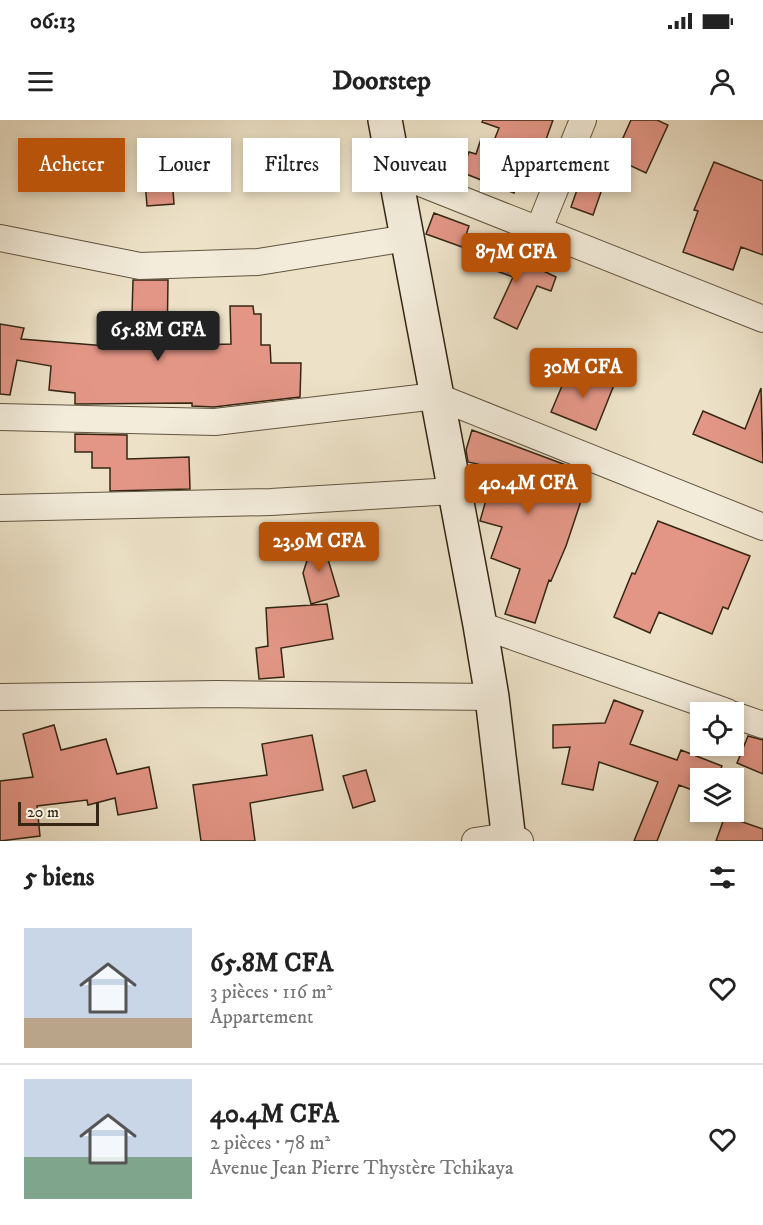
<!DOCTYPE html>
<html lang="fr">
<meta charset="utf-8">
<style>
:root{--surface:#fff;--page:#f2f2f2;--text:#222;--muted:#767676;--line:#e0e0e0;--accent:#b45309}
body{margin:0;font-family:"IM FELL DW Pica",serif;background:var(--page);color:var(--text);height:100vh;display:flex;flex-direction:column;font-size:22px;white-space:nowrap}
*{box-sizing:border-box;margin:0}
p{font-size:20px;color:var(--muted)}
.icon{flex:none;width:33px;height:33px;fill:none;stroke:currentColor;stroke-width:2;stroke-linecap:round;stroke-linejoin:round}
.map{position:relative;height:721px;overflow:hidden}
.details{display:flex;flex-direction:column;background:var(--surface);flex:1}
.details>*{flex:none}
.guide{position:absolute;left:18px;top:18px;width:728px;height:54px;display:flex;gap:12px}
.tools{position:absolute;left:690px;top:582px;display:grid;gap:12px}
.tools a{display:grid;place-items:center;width:54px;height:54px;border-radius:0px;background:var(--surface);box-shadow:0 3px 9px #0003;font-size:30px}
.scale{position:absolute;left:18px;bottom:15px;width:81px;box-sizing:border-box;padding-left:6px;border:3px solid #342613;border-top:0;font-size:16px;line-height:21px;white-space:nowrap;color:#342613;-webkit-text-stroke:4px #f3ecdb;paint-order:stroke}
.price{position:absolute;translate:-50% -51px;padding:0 14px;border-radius:6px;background:var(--accent);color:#fff;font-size:20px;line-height:39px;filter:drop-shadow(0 2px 3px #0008)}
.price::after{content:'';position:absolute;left:50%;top:36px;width:18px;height:14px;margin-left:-9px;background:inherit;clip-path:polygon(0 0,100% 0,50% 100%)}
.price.on{background:#222;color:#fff}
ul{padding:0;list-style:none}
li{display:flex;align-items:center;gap:18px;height:150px;padding:0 24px}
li+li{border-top:2px solid var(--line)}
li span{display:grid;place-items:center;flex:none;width:168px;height:120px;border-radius:0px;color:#555}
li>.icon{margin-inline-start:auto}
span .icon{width:72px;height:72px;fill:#fffc;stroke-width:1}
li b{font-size:26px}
h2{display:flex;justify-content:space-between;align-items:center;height:72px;padding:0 24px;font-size:26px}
.tag{padding:0 21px;border-radius:0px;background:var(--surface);box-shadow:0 3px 9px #0003;font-size:21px;line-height:54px}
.tag.on{background:var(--accent);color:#fff}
.status{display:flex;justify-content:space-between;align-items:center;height:42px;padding:0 30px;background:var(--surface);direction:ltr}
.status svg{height:16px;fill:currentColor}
header{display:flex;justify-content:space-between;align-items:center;height:78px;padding:0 24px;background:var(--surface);font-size:27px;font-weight:700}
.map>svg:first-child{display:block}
</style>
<div class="status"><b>06:13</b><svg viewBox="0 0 49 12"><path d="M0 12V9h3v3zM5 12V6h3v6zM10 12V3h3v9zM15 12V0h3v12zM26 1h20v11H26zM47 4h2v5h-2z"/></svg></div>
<header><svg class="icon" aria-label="menu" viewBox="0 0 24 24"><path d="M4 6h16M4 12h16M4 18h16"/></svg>Doorstep<svg class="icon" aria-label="person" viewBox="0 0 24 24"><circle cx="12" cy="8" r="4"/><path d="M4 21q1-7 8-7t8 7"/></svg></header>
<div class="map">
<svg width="763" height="721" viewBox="0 0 763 721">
<rect width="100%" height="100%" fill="#ede2c8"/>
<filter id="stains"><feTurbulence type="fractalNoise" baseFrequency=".00333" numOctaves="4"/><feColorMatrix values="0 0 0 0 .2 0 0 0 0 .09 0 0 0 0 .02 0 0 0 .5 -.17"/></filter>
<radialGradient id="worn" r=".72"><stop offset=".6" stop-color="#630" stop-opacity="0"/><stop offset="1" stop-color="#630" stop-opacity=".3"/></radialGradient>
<path fill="#e39686" stroke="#342613" stroke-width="1.5" d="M483,0h70l-9,25 -9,-3 -21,51 -53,-21 8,-20 7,2 5,-15 12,4 6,-15 -17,-6z
M631,0h26l11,5 -22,48 -32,-15z
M714,42l49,19v74l-22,-8 -8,23 -50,-18 15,-41 -4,-1z
M586,44l22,8 -15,43 -22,-8z
M171,45l3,39 -27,2 -3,-38z
M434,93l35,13 -7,21 -36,-13z
M487,124l69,33 -5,14 -14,-5 -20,43 -23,-11 19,-41 -33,-12z
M133,160h35l-1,66 64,-2 -1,-38h23l1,8h7v31h9l1,18h30l-1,34 -86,10 -22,-1v-3l-117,1v-11l-26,-3 2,-24 -34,-6 -7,35 -10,-1v-70l24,4 -3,11 110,9z
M570,247l44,18 -18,45 -45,-18z
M761,268l2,75 -70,-29 10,-23 42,18z
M472,310l118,44 -24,72 -15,35 -2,-1 -14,43 -30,-9 15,-45 -29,-11 11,-31 -22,-6 15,-53 -27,-6 -2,-12z
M75,314l52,1v24l62,-2 1,32 -80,2v-23h-18v-16h-17z
M658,401l92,35 -22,53 -5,-2 -11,27 -53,-22 -9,21 -36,-16 18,-44 3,1z
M318,406l21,70 -28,8 -8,-31z
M327,484l6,35 -52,9 3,29 -25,2 -3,-31 12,-2 -2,-38z
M614,580l29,11 -13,33 47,16 4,-10 41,16 -5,12h-17v15l-21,-8 -22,56h-23l24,-59 -59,-20 -6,28 -31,-6 8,-37 -17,1v-23l52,-2z
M54,605l7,25 45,-11 11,35 32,-7 8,41 -39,7 -3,-17 -27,7 -1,-5 -50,6 3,30 -40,5v-60l33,-4 -10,-43z
M312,615l11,55 -73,13 5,38h-54l-8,-56 74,-10 -5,-31z
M748,616l15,4v34l-26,-11z
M366,650l9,31 -22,7 -10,-32z
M725,696l38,13v12h-47z"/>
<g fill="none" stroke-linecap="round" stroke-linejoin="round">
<g stroke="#625540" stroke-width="28">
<path id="street" d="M395,53l368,146
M538,111l45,-111
M0,118l140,28 118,-4 149,-24
M0,297l215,5 221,-26 327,131
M0,388l271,-6 182,-11
M480,505l247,87
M0,577l217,-3 275,3
M734,595l29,10
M475,721l33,-5 12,5"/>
</g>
<g stroke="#342613" stroke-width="36">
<path id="secondary" d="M385,0l95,505 12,72 17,144"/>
</g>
<use href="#street" stroke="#f3ecdb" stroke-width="26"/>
<use href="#secondary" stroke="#f3ecdb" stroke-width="33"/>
</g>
<rect width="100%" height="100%" filter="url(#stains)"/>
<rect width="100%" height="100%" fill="url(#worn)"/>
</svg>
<div class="tools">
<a><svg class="icon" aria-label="locate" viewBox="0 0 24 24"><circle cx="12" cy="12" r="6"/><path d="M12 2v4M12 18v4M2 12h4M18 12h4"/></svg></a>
<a><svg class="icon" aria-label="layers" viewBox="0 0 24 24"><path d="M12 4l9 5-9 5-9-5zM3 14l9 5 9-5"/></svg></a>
</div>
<div class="scale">20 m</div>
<b class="price" style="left:516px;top:164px">87M CFA</b>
<b class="price on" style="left:158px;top:242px">65.8M CFA</b>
<b class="price" style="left:583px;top:279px">30M CFA</b>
<b class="price" style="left:528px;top:395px">40.4M CFA</b>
<b class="price" style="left:319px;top:453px">23.9M CFA</b>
<div class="guide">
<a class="tag on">Acheter</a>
<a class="tag">Louer</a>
<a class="tag">Filtres</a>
<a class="tag">Nouveau</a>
<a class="tag">Appartement</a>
</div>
</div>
<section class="details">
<h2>5 biens<svg class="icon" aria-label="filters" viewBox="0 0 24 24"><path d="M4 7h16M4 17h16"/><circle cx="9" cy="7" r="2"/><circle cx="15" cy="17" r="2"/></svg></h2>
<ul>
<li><span style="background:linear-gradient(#c9d6e8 75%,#b9a48a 0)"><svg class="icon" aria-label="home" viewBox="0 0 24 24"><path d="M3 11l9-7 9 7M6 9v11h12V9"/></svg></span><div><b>65.8M CFA</b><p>3 pièces · 116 m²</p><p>Appartement</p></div><svg class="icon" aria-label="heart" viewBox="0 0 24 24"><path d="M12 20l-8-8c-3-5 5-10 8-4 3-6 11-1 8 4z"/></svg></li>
<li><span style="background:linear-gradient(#c9d6e8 65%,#7fa58c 0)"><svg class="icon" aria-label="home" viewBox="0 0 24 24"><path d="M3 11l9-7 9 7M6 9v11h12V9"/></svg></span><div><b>40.4M CFA</b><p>2 pièces · 78 m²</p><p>Avenue Jean Pierre Thystère Tchikaya</p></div><svg class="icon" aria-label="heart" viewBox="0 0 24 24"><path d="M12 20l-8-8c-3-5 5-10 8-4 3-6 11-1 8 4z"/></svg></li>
</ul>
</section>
